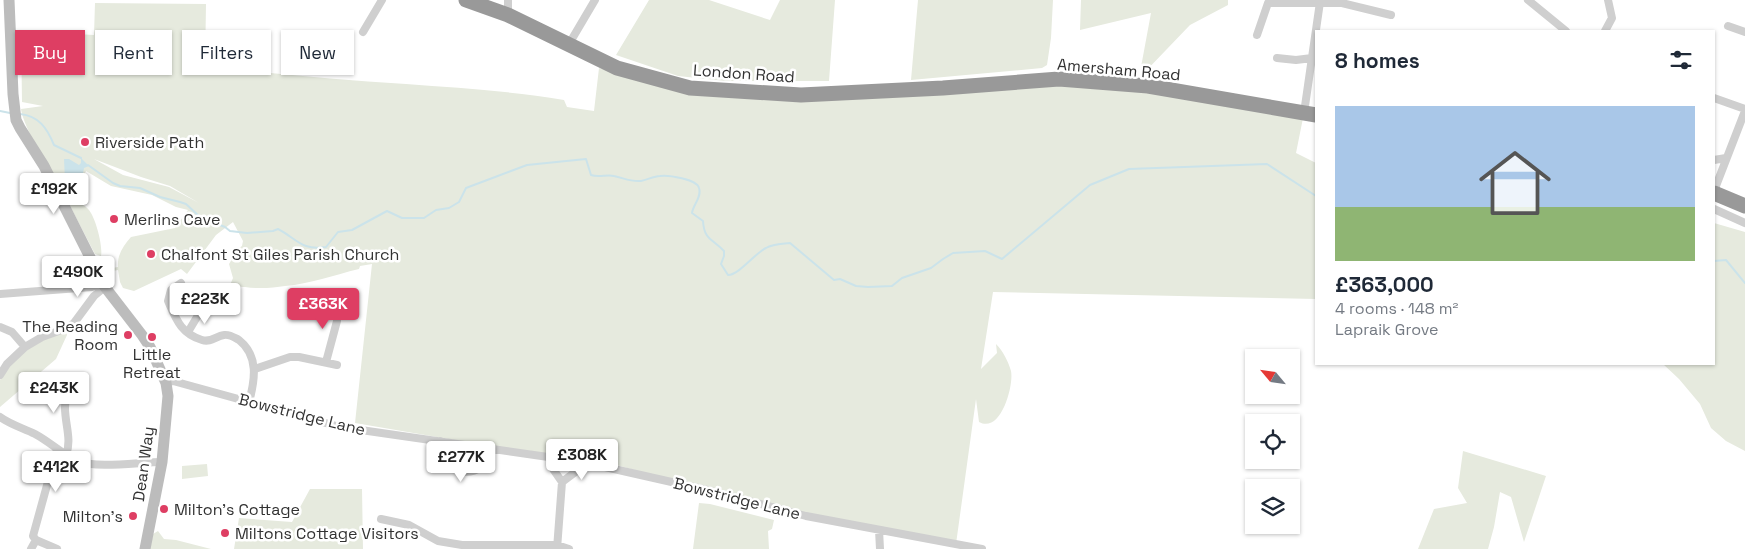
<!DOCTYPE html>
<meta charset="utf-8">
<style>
:root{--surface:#fff;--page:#f6f6f7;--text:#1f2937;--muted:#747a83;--line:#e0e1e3;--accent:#de3e63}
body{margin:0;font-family:"Space Grotesk",sans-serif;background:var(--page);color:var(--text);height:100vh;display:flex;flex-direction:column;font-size:19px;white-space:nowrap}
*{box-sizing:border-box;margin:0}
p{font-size:16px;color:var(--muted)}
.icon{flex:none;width:28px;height:28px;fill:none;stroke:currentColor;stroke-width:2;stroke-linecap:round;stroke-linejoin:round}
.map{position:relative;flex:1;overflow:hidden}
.panel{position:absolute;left:1315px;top:30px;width:400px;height:335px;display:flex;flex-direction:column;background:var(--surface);border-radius:0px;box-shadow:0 1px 4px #0004}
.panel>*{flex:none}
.banner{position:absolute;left:15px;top:30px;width:475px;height:45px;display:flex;gap:10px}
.needle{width:32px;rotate:299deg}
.buttons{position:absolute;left:1245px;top:349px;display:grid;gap:10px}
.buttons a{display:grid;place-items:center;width:55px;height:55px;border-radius:0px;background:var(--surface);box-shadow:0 1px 4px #0004;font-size:25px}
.price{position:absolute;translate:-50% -42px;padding:0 11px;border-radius:5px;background:#fff;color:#222;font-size:16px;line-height:32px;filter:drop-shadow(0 1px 2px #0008)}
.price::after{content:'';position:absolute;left:50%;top:30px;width:15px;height:11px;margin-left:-8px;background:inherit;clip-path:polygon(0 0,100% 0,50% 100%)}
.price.selected{background:var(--accent);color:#fff}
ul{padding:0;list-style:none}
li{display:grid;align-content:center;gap:10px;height:265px;padding:0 20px}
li+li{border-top:1px solid var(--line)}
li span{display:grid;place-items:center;height:155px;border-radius:0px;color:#555}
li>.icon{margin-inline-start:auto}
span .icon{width:90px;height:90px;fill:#fffc;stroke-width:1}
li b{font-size:21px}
h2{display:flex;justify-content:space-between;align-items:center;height:60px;padding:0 20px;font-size:21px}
.pill{padding:0 18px;border-radius:0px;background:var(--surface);box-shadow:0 1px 4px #0004;font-size:18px;line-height:45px}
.pill.selected{background:var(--accent);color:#fff}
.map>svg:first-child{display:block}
</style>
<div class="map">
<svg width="1745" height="549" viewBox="0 0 1745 549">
<rect width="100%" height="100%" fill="#fff"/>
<path fill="#e6eade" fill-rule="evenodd" d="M649,0h60l61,20 10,-20h55l-6,81h-103l-48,-5 -62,-21z
M918,0h135l-2,38 -4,27 -5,3 -131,12z
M1081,0h147v5l-38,20 -47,49 -2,-7 10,-54 -71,17z
M95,3l111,1 -1,63c67,6 134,13 201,17 53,4 105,7 158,16l3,7 27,4 5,-43 91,20 123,6 246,-15 245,34 -8,40 20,10v136l-323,-7 -12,77 16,-16 -1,-9c7,7 12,17 15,27 3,14 -10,63 -32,51l-3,-23 -20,145 -150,-28 -201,-54h-22l-228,-39 17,-159 -12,2 -1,3c-25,6 -49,15 -74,17 -12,2 -27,3 -40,1 -6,0 -8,-2 -15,-2l3,-7 -4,-14 10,-16 3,-2 1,-5 -10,-19 -17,13 -29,39 -6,-5 -47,22 -11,-3 -3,-6 -2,-12 -5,1 -1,-3 6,-1c-1,-12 5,-21 13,-30l44,-9 13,-18 -12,-3 -24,-12 -41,-9 -25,-15 -8,22c-6,-2 -12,-4 -17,-9 -12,-10 -38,-59 -40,-75l22,-3 -21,-4 -1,-71 73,4zM94,159l47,18 29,9 29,17 -30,-16 -46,-12z
M73,200c5,2 12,5 16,10 7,9 14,36 12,46l-6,-2 -24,-46 -2,-5z
M1714,223l31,9v219l-19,-10 -15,-13 -11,-24 -21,-25 -16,-15h51z
M66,331l1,4 -11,24 -56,48v-27l10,-14 17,-17 16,-9z
M1463,451l83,25 -22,66 -13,-45 -11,-5 -6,35 -6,22h-70l16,-40 33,-6 -9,-15z
M207,464l1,12 -26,3v-13z
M310,489h52l1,60h-129l5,-31 53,4z
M699,503l11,1 64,16 -2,9 -4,2 1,18h-76z
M158,531l6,8 12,1 35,9h-61l3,-15z"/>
<path fill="#cbe3ea" d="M81,158l8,8 -5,2 -4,20 -2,1 -13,-8 -1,-22h5l10,6 2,-2z"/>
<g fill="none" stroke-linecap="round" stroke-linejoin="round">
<path stroke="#cbe3ea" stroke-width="2" d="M0,111l10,2
M20,114c19,2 27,14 34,31l27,13
M88,165l25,18 7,3 20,2 20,9 20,5 6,2 14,13 25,10 5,4 17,2 26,-2 5,-2c19,10 24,22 48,18l12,-15 14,-2 35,-19 15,7h22l12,-8 13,-2 10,-6 7,-14 61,-23 59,-6 5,16c8,3 16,-1 23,1 10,2 16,6 27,5 6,-1 13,-5 19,-5 8,-1 37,3 39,12 3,9 -6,17 -7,25l11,8c1,19 10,18 21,30v5l-3,8 7,11c11,0 27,-22 38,-27 7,-4 17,-4 24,-5l44,37 6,-1 16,7 12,1 24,-1 10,-8 29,-10 12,-9 10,-6 32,-2 17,8 88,-74 39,-16 138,-5 49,32
M1714,261l12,-1 19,23"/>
<path stroke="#cfcfcf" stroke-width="8" d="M1528,0l38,31
M508,15v-15
M1728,26l17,6
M1605,31l7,-13 -4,-18
M363,32l19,-32
M1257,35l11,-32h74l49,12
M569,44l26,-44
M1277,58l19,2 16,-2
M1714,98l31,11
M1304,113l16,-111
M1714,160l12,-2
M1714,191l31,-80
M1714,209l31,14
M181,283l-10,7 -3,11c8,18 13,33 34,39 9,3 14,-4 22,-5 6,-1 11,3 15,5 20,16 16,40 10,62
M0,294l92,-7 10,-5
M0,327l12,5 13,15
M188,332l15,-25
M326,362l11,-41v-7l4,-7
M255,369l35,-12h9l38,8
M0,375l7,-11 18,-17 17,-10 25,-9 7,-5 20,-27 11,-9
M166,383l7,-2 167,46 243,35 124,28 99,26 176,33
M0,417c11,8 23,11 35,17 15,8 27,20 42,27 20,8 63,1 85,1
M440,441c0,38 45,41 52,8
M66,455c6,-15 -1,-31 -1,-47 0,-9 3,-17 6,-26
M549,458l4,11 9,13 -5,67
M562,482l16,-12 5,-8
M381,519l28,6 29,16 24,4h95l12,4
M879,530l1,19
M31,549l5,-9
M57,549l-21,-9 -3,-4 24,-87"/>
<path stroke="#bcbcbc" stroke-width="11" d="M9,0l4,94 3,26 4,8 24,38 61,121 37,48 8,12 16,36 2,13 -6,66 -17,87"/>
<path stroke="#999" stroke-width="15" d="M466,0l42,15 109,53 73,20 111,7 142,-7 116,-9 89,7 168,29
M1714,193l31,13"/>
</g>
<g fill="#de3e63" stroke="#fff" stroke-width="2">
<circle cx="85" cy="142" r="5"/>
<circle cx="114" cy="219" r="5"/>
<circle cx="151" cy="254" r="5"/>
<circle cx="128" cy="335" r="5"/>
<circle cx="152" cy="337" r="5"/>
<circle cx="164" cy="509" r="5"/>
<circle cx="133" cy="516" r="5"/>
<circle cx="225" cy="533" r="5"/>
</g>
<g text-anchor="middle" stroke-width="5" stroke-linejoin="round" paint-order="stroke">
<g font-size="16" fill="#323232" stroke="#fff">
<text transform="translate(1119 69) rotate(5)" y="6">Amersham Road</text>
<text transform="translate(744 73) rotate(4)" y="6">London Road</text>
<text transform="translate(302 414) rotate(14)" y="6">Bowstridge Lane</text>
<text transform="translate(143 464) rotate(-82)" y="6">Dean Way</text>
<text transform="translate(737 498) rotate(14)" y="6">Bowstridge Lane</text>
</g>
<g font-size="16" fill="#323232" stroke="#fff" text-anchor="start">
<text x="95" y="148">Riverside Path</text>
<text x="124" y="225">Merlins Cave</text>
<text x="161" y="260">Chalfont St Giles Parish Church</text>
<text x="118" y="332" text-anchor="end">The Reading<tspan x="118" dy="18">Room</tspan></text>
<text x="152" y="360" text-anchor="middle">Little<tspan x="152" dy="18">Retreat</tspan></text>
<text x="174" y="515">Milton's Cottage</text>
<text x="123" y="522" text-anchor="end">Milton's</text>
<text x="235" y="539">Miltons Cottage Visitors</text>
</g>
</g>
</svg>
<div class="buttons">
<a><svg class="needle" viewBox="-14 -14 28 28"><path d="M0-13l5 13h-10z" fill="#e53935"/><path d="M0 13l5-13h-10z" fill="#747a83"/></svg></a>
<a><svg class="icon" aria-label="locate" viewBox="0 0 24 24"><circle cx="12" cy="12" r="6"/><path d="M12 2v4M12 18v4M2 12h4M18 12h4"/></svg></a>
<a><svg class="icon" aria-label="layers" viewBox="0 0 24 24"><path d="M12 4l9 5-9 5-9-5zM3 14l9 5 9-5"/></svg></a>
</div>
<b class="price" style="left:54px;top:215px">£192K</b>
<b class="price" style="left:78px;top:298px">£490K</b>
<b class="price" style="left:205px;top:325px">£223K</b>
<b class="price selected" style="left:323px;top:330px">£363K</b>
<b class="price" style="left:54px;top:414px">£243K</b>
<b class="price" style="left:582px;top:481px">£308K</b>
<b class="price" style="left:461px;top:483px">£277K</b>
<b class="price" style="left:56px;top:493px">£412K</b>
<div class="banner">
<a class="pill selected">Buy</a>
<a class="pill">Rent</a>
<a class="pill">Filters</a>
<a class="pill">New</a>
</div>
<section class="panel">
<h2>8 homes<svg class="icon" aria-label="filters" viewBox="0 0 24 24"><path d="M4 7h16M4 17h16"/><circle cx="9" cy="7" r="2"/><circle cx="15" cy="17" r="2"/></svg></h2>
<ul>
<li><span style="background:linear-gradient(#a9c7e8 65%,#8fb573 0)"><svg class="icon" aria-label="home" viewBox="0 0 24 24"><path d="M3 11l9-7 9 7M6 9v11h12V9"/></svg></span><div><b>£363,000</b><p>4 rooms · 148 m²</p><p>Lapraik Grove</p></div></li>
</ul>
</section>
</div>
